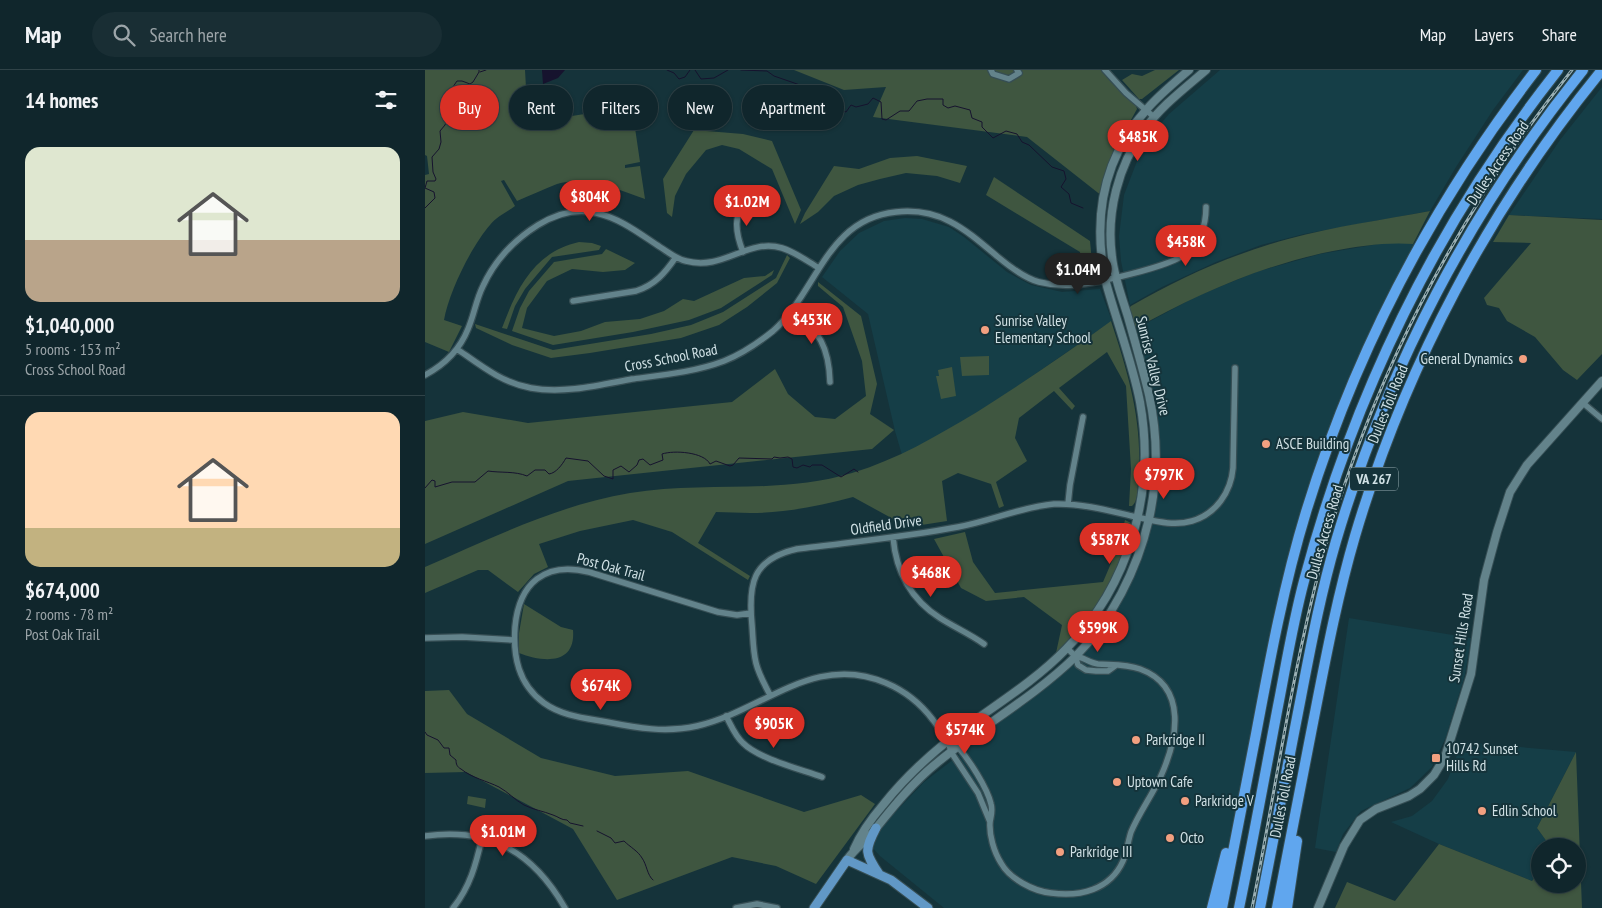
<!DOCTYPE html>
<meta charset="utf-8">
<style>
:root{--surface:#10262c;--page:#192e34;--text:#f1f3f6;--muted:#9ca5a9;--line:#304348;--accent:#d93025}
body{margin:0;font-family:"PT Sans Narrow",sans-serif;background:var(--page);color:var(--text);height:100vh;display:flex;flex-direction:column;font-size:19px;white-space:nowrap}
*{box-sizing:border-box;margin:0}
p{font-size:16px;color:var(--muted)}
.icon{flex:none;width:28px;height:28px;fill:none;stroke:currentColor;stroke-width:2;stroke-linecap:round;stroke-linejoin:round}
.map{position:relative;flex:1;overflow:hidden}
.side{display:flex;flex-direction:column;background:var(--surface);width:425px}
.side>*{flex:none}
.banner{position:absolute;left:15px;top:15px;width:475px;height:45px;display:flex;gap:10px}
.fabs{position:absolute;left:1106px;top:768px;display:grid;gap:10px}
.fabs a{display:grid;place-items:center;width:55px;height:55px;border-radius:50%;background:var(--surface);box-shadow:0 1px 4px #0004,0 0 0 1px var(--line);font-size:25px}
.price{position:absolute;translate:-50% -42px;padding:0 11px;border-radius:18px;background:var(--accent);color:#fff;font-size:16px;line-height:32px;filter:drop-shadow(0 1px 2px #0008)}
.price::after{content:'';position:absolute;left:50%;top:30px;width:15px;height:11px;margin-left:-8px;background:inherit;clip-path:polygon(0 0,100% 0,50% 100%)}
.price.current{background:#222;color:#fff}
ul{padding:0;list-style:none}
li{display:grid;align-content:center;gap:10px;height:265px;padding:0 25px}
li+li{border-top:1px solid var(--line)}
li span{display:grid;place-items:center;height:155px;border-radius:15px;color:#555}
li>.icon{margin-inline-start:auto}
span .icon{width:90px;height:90px;fill:#fffc;stroke-width:1}
li b{font-size:21px}
h2{display:flex;justify-content:space-between;align-items:center;height:60px;padding:0 25px;font-size:21px}
.tag{padding:0 18px;border-radius:22px;background:var(--surface);box-shadow:0 1px 4px #0004,0 0 0 1px var(--line);font-size:18px;line-height:45px}
.tag.current{background:var(--accent);color:#fff}
header{display:flex;align-items:center;gap:30px;box-sizing:border-box;height:70px;padding:0 25px;background:var(--surface);border-bottom:1px solid var(--line)}
header strong{font-size:24px}
nav{display:flex;gap:28px;margin-inline-start:auto;font-size:18px}
.search{width:350px;height:45px;background:var(--page);display:flex;align-items:center;gap:12px;box-sizing:border-box;padding:0 18px;border-radius:28px;color:var(--muted);font-size:19px}
main{display:flex;flex:1;min-height:0}
.map>svg:first-child{display:block}
</style>
<header>
<strong>Map</strong>
<div class="search"><svg class="icon" aria-label="search" viewBox="0 0 24 24"><circle cx="10" cy="10" r="6"/><path d="M15 15l6 6"/></svg>Search here</div>
<nav><a>Map</a><a>Layers</a><a>Share</a></nav>
</header>
<main>
<section class="side">
<h2>14 homes<svg class="icon" aria-label="filters" viewBox="0 0 24 24"><path d="M4 7h16M4 17h16"/><circle cx="9" cy="7" r="2"/><circle cx="15" cy="17" r="2"/></svg></h2>
<ul>
<li><span style="background:linear-gradient(#dfe7d0 60%,#b9a48a 0)"><svg class="icon" aria-label="home" viewBox="0 0 24 24"><path d="M3 11l9-7 9 7M6 9v11h12V9"/></svg></span><div><b>$1,040,000</b><p>5 rooms · 153 m²</p><p>Cross School Road</p></div></li>
<li><span style="background:linear-gradient(#ffd9b3 75%,#c2b280 0)"><svg class="icon" aria-label="home" viewBox="0 0 24 24"><path d="M3 11l9-7 9 7M6 9v11h12V9"/></svg></span><div><b>$674,000</b><p>2 rooms · 78 m²</p><p>Post Oak Trail</p></div></li>
</ul>
</section>
<div class="map">
<svg width="1177" height="838" viewBox="0 0 1177 838">
<rect width="100%" height="100%" fill="#15333a"/>
<path fill="#153e47" d="M795,0h303l-30,40 -37,57 -26,44 -126,23 -43,11 -45,17 -54,25 -32,18 -9,-44 -2,-25 5,-41 15,-39 12,-21 18,-21z
M1177,17v132l-93,-4 51,-75z
M480,148l17,1 27,8 15,10 43,35 24,13 31,7 38,-3 12,32 -103,71 -52,33 -55,30 -7,-24 -27,-117 -46,-37 18,-26 19,-18 25,-12z
M965,172l31,2 -31,58 -75,183 -62,265 -41,158h-268l-64,-52 -10,-11 13,-20 41,-43 43,-33 21,-21 80,-66 48,-60 27,-61 13,-72 -8,-78 -18,-59 67,-36 59,-24 64,-18z
M924,548l122,20 -6,37 -19,62 -14,30 -22,21 -49,23 -18,23 -7,18 -21,-4z
M1037,672l114,10 -39,76 13,18h-10v24l-8,11 -93,-37 -48,-22 21,-6 20,-15 16,-22z"/>
<path fill="#3f5640" d="M0,0h100l3,53 69,-11 37,9 6,41 -15,3v3l15,-2 5,33c-26,-9 -59,-24 -88,-15 -13,5 -26,11 -40,17l-13,-21 -3,1 14,25c-8,6 -19,11 -25,19 -19,22 -41,67 -46,95l18,6 -13,26 -24,-10v-167l4,-1 -2,-18 -2,-1z
M369,0h307l9,11 26,25 1,3 -23,42 -12,45 -75,-59 -154,-20 13,-30 -42,3z
M730,0h24l-37,29h-3l-17,-19 10,-6 10,2z
M269,60l49,4 29,7 29,69 -6,14 -23,-55 -33,-20 -17,-4 -16,5 -20,24 -11,22 -3,21 -5,-4 -4,-34z
M492,86l50,10 -7,17 -23,-7 -31,-3 -26,6 -22,6 -24,11 -16,16 -18,12 5,-11 29,-47 25,3 31,-11z
M569,107l96,64 3,32 -10,3 -3,-24 -94,-57z
M1005,141l-17,33c-27,-2 -53,2 -80,7 -70,14 -136,43 -198,78l-6,-21 2,-2c50,-29 102,-52 157,-67 47,-13 95,-19 142,-28z
M1084,145l93,5v134l-25,26 -14,-10 -28,-33 -28,-16 -8,-13 -12,-3 -3,-7 47,-55 -38,-1z
M154,172l13,1 9,3 -2,4 -47,7 -27,32 -10,17 -8,23 -5,-1c15,-40 32,-76 77,-86z
M181,179l29,14 -10,7 -22,2 -31,-3 -25,12 -20,27 -5,20 32,8 27,-5 24,-9 35,-3 24,-8 19,-12 11,2 50,-23 21,-2 9,-6 -2,5 -51,33 -32,12 -56,12 -80,13 -41,-14 8,-23 9,-17 25,-29 48,-8z
M362,185l3,3 -13,25 -30,24 -28,18 -38,13 -91,15 -39,5 -39,-13 -36,-17 -1,-4 78,26 98,-16 40,-9 32,-13 53,-34z
M393,212l43,34 16,68 -7,30 24,16 -22,19 -304,32 -143,63v-123l38,-9 65,11 204,-21 43,-33 13,25 27,23 20,2 31,-23 -4,-35 -19,-54 -25,-21z
M686,251c18,55 33,104 27,164 -1,7 0,16 -6,21h-3l2,-37 -5,-83 -19,-34 -48,36 16,18 -3,4 -18,-19 -35,27 -4,20 12,23 -31,21 8,24 -5,2 -8,-24 -33,-11 -16,8 5,40 -51,8 -1,-9 -42,-23c-34,9 -68,16 -103,16 -11,0 -23,-1 -34,-1l-18,31 52,33 -2,4 -76,-48 -39,-12 -53,11 -41,13 9,23 -14,7 -16,18 -30,-22h-10l-53,23v-26c67,-29 133,-62 205,-74 74,-12 149,2 222,-20 46,-14 83,-36 125,-61 46,-29 90,-59 134,-91z
M564,286v19l-27,1 -2,-19z
M527,297l4,29 -15,3 -5,-23h3l-1,-6z
M700,450l6,3c-7,34 -25,71 -46,98 -9,12 -20,22 -29,32l6,-28 -38,-28 -38,4 -25,-13 -27,-49 31,-7 8,30 22,31 108,-11 15,-35z
M99,534l37,23 12,3c3,36 -31,32 -54,23v-20z
M24,620l18,24 74,44 74,18 73,-5 116,41 57,-17 14,9 -59,80 -40,-18 -44,-9 -115,43 -44,-71 -107,-57 -41,1v-82z
M1151,682l6,156h-247l12,-26 48,19 44,-57 93,37 8,-11v14h37v-38h-27l-13,-18z
M43,726l18,3 -1,9 -18,-4z"/>
<path fill="#16132e" d="M117,0h23l-7,8 -15,6z"/>
<g fill="none" stroke-linecap="round" stroke-linejoin="round">
<path stroke="#16132e" stroke-width="1" d="M242,0l7,3 5,6 6,-2 5,-7
M270,0l6,9 13,-1 14,-8
M316,0l26,1 7,5 26,9c3,7 8,10 16,12l5,9 12,2 4,-4 3,1 3,6 3,1 5,-7 5,2 12,-3 5,-6 8,4 1,17 4,1 14,-9h9l8,-10 10,-2h16v6l5,3 7,-2 15,4 2,8 10,4v5l11,11 13,-7 11,3 5,8 7,3 23,22 12,4 2,8 -5,8 8,7 2,9 12,5
M55,2l6,-2
M0,138l10,-10 -1,-6 -9,-4 2,-7h8l1,-2 -3,-7 -1,-15 7,-8 2,-7 -1,-11 5,-6 4,-12c-5,-6 -7,-11 -4,-19h3l9,-13h5l8,3 3,-2 6,-10v-2
M0,418l7,-8 3,1v6l17,-5h23l13,-11c13,2 27,0 39,5l8,-6h10l4,4c7,-1 13,-9 17,-16l22,3 16,15 9,3v-9l8,-4 8,6 8,-7 2,-5 4,-1 7,6 13,-5 -1,-6c12,-4 42,-2 48,10l6,-3 14,5 3,-1 6,-7 33,1 2,-2 6,1 8,-1 4,2 1,8 4,1 6,-3 7,2 2,-2h10l19,12 13,-8 4,3
M0,662l2,3 11,5 6,8h5l1,7 6,5c0,4 1,7 5,9 11,9 26,12 38,18 9,5 16,13 25,18 10,5 19,6 29,10 6,2 8,5 14,5l3,3 13,3
M172,761l14,7 4,5 9,-2c6,6 14,10 18,17 5,7 5,17 11,22"/>
<g stroke="#364e54" stroke-width="8">
<path id="minor" d="M566,0l2,4 16,5 10,-6 -2,-3
M680,0l21,23 28,24
M318,182c-7,-18 -12,-40 7,-52
M148,231l63,-10c19,-6 29,-18 40,-34
M368,240c26,21 36,37 37,72
M32,279c23,16 45,34 74,39 33,6 69,-3 101,-9 31,-4 63,-7 92,-18 18,-7 34,-18 49,-30 45,-40 53,-112 123,-119 45,-5 70,18 102,45 12,10 26,21 41,25 12,3 24,4 36,3 22,-2 94,-18 110,-31 15,-11 21,-29 21,-47
M0,305c19,-10 35,-26 43,-46 6,-14 8,-29 15,-43 12,-26 31,-46 55,-61 18,-11 38,-17 58,-12 24,5 44,21 64,34 8,5 16,12 26,14 38,10 61,-23 96,-13 13,4 25,13 37,20
M1158,333l19,16
M643,434l2,-19 13,-68
M468,467c3,35 17,62 47,81 14,9 30,16 44,26
M326,543l-14,2 -19,-3 -129,-40c-44,-11 -70,11 -74,55 -2,29 3,57 29,76 18,13 41,15 63,19 30,6 59,11 90,4 66,-15 117,-74 189,-43 19,8 35,21 47,37 5,6 9,15 15,20 3,2 7,4 10,7 11,13 29,40 33,57 2,7 0,12 -1,18 -1,13 4,30 11,41 9,16 32,28 50,30 29,4 59,-3 72,-32 4,-9 5,-20 8,-29 8,-19 20,-35 29,-54 17,-37 29,-91 -20,-109 -14,-5 -29,-4 -42,-5 -8,-1 -15,-7 -23,-8
M0,568l37,-1 52,3
M642,578l8,8 3,9 8,5 10,1h12l7,-5
M345,625c-5,-10 -11,-20 -14,-32 -3,-12 -3,-26 -4,-38 -4,-41 0,-66 45,-76 54,-7 108,-12 161,-22 33,-6 63,-20 96,-23 26,-1 53,6 78,12 20,4 40,11 60,5 24,-7 39,-29 41,-53l2,-100
M301,646c5,9 9,20 17,27 16,16 57,26 79,34
M523,670l3,12 27,41 12,29
M0,766c65,-9 108,16 140,72
M28,838c17,-21 23,-44 29,-70
M311,838l21,-4 20,4"/>
</g>
<g stroke="#364e54" stroke-width="10">
<path id="secondary" d="M429,779c7,-16 17,-30 29,-44 26,-33 56,-59 91,-84 31,-22 65,-44 92,-72 64,-64 90,-158 74,-247 -8,-41 -24,-82 -35,-123 -12,-62 -2,-121 42,-170 12,-14 28,-27 42,-39
M422,790c7,-11 18,-18 26,-28 20,-25 40,-50 65,-70 44,-36 96,-65 137,-105 37,-37 62,-87 74,-138 9,-41 9,-83 0,-124 -6,-26 -14,-53 -21,-78 -6,-20 -14,-40 -16,-60 -6,-44 6,-91 32,-127 17,-24 40,-41 62,-60
M893,838l26,-62 16,-26 16,-11 33,-13 11,-7 14,-14 11,-18 26,-83 13,-94 13,-48 13,-40 17,-27 75,-84"/>
</g>
<g stroke="#364e54" stroke-width="11">
<path id="primary" d="M451,758c-12,23 -11,25 3,46
M389,838l33,-48 44,20 37,28"/>
</g>
<g stroke="#364e54" stroke-width="12">
<path id="motorway" d="M787,838l14,-55
M797,838c11,-58 23,-116 34,-174 14,-75 28,-150 50,-222 49,-160 128,-310 230,-442
M814,838c14,-67 26,-134 39,-202 8,-41 15,-84 26,-125 50,-188 133,-358 254,-511
M835,838c14,-70 27,-141 41,-211 10,-52 20,-105 35,-156 51,-172 135,-332 247,-471
M852,838c11,-58 23,-117 34,-175 13,-66 25,-132 44,-197 50,-169 135,-329 247,-466
M862,838l10,-67"/>
</g>
<use href="#minor" stroke="#63838b" stroke-width="5.5"/>
<use href="#secondary" stroke="#63838b" stroke-width="8"/>
<use href="#primary" stroke="#6198c6" stroke-width="9"/>
<use href="#motorway" stroke="#60a6ee" stroke-width="10"/>
<g stroke="#9aafb4" stroke-width="3">
<path id="rail" d="M827,838c23,-115 39,-231 69,-345 48,-180 135,-348 251,-493"/>
</g>
<use href="#rail" stroke="#15333a" stroke-width="1" stroke-dasharray="4" stroke-linecap="butt"/>
</g>
<g fill="#f2a080" stroke="#15333a" stroke-width="2">
<circle cx="560" cy="260" r="5"/>
<circle cx="1098" cy="289" r="5"/>
<circle cx="841" cy="374" r="5"/>
<circle cx="711" cy="670" r="5"/>
<rect x="1006" y="683" width="10" height="10" rx="2.5"/>
<circle cx="692" cy="712" r="5"/>
<circle cx="760" cy="731" r="5"/>
<circle cx="1057" cy="741" r="5"/>
<circle cx="745" cy="768" r="5"/>
<circle cx="635" cy="782" r="5"/>
</g>
<g text-anchor="middle" stroke-width="4" stroke-linejoin="round" paint-order="stroke">
<rect fill="#15333a" stroke="#98adb2" stroke-width="1" x="925" y="397.5" width="48" height="23" rx="4"/>
<g font-size="14" font-weight="bold" fill="#d0e1e5">
<text x="949" y="414">VA 267</text>
</g>
<g font-size="15" fill="#d0e1e5" stroke="#15333a">
<text transform="translate(1073 93) rotate(-56)" y="5">Dulles Access Road</text>
<text transform="translate(246 288) rotate(-11)" y="5">Cross School Road</text>
<text transform="translate(728 296) rotate(76)" y="5">Sunrise Valley Drive</text>
<text transform="translate(963 334) rotate(-68)" y="5">Dulles Toll Road</text>
<text transform="translate(461 455) rotate(-8)" y="5">Oldfield Drive</text>
<text transform="translate(900 462) rotate(-74)" y="5">Dulles Access Road</text>
<text transform="translate(186 497) rotate(15)" y="5">Post Oak Trail</text>
<text transform="translate(1036 568) rotate(-81)" y="5">Sunset Hills Road</text>
<text transform="translate(858 727) rotate(-79)" y="5">Dulles Toll Road</text>
</g>
<g font-size="15" fill="#d0e1e5" stroke="#15333a" text-anchor="start">
<text x="570" y="256">Sunrise Valley<tspan x="570" dy="17">Elementary School</tspan></text>
<text x="1088" y="294" text-anchor="end">General Dynamics</text>
<text x="851" y="379">ASCE Building</text>
<text x="721" y="675">Parkridge II</text>
<text x="1021" y="684">10742 Sunset<tspan x="1021" dy="17">Hills Rd</tspan></text>
<text x="702" y="717">Uptown Cafe</text>
<text x="770" y="736">Parkridge V</text>
<text x="1067" y="746">Edlin School</text>
<text x="755" y="773">Octo</text>
<text x="645" y="787">Parkridge III</text>
</g>
</g>
</svg>
<div class="fabs">
<a><svg class="icon" aria-label="locate" viewBox="0 0 24 24"><circle cx="12" cy="12" r="6"/><path d="M12 2v4M12 18v4M2 12h4M18 12h4"/></svg></a>
</div>
<b class="price" style="left:713px;top:92px">$485K</b>
<b class="price" style="left:165px;top:152px">$804K</b>
<b class="price" style="left:322px;top:157px">$1.02M</b>
<b class="price" style="left:761px;top:197px">$458K</b>
<b class="price current" style="left:653px;top:225px">$1.04M</b>
<b class="price" style="left:387px;top:275px">$453K</b>
<b class="price" style="left:739px;top:430px">$797K</b>
<b class="price" style="left:685px;top:495px">$587K</b>
<b class="price" style="left:506px;top:528px">$468K</b>
<b class="price" style="left:673px;top:583px">$599K</b>
<b class="price" style="left:176px;top:641px">$674K</b>
<b class="price" style="left:349px;top:679px">$905K</b>
<b class="price" style="left:540px;top:685px">$574K</b>
<b class="price" style="left:78px;top:787px">$1.01M</b>
<div class="banner">
<a class="tag current">Buy</a>
<a class="tag">Rent</a>
<a class="tag">Filters</a>
<a class="tag">New</a>
<a class="tag">Apartment</a>
</div>
</div>
</main>
